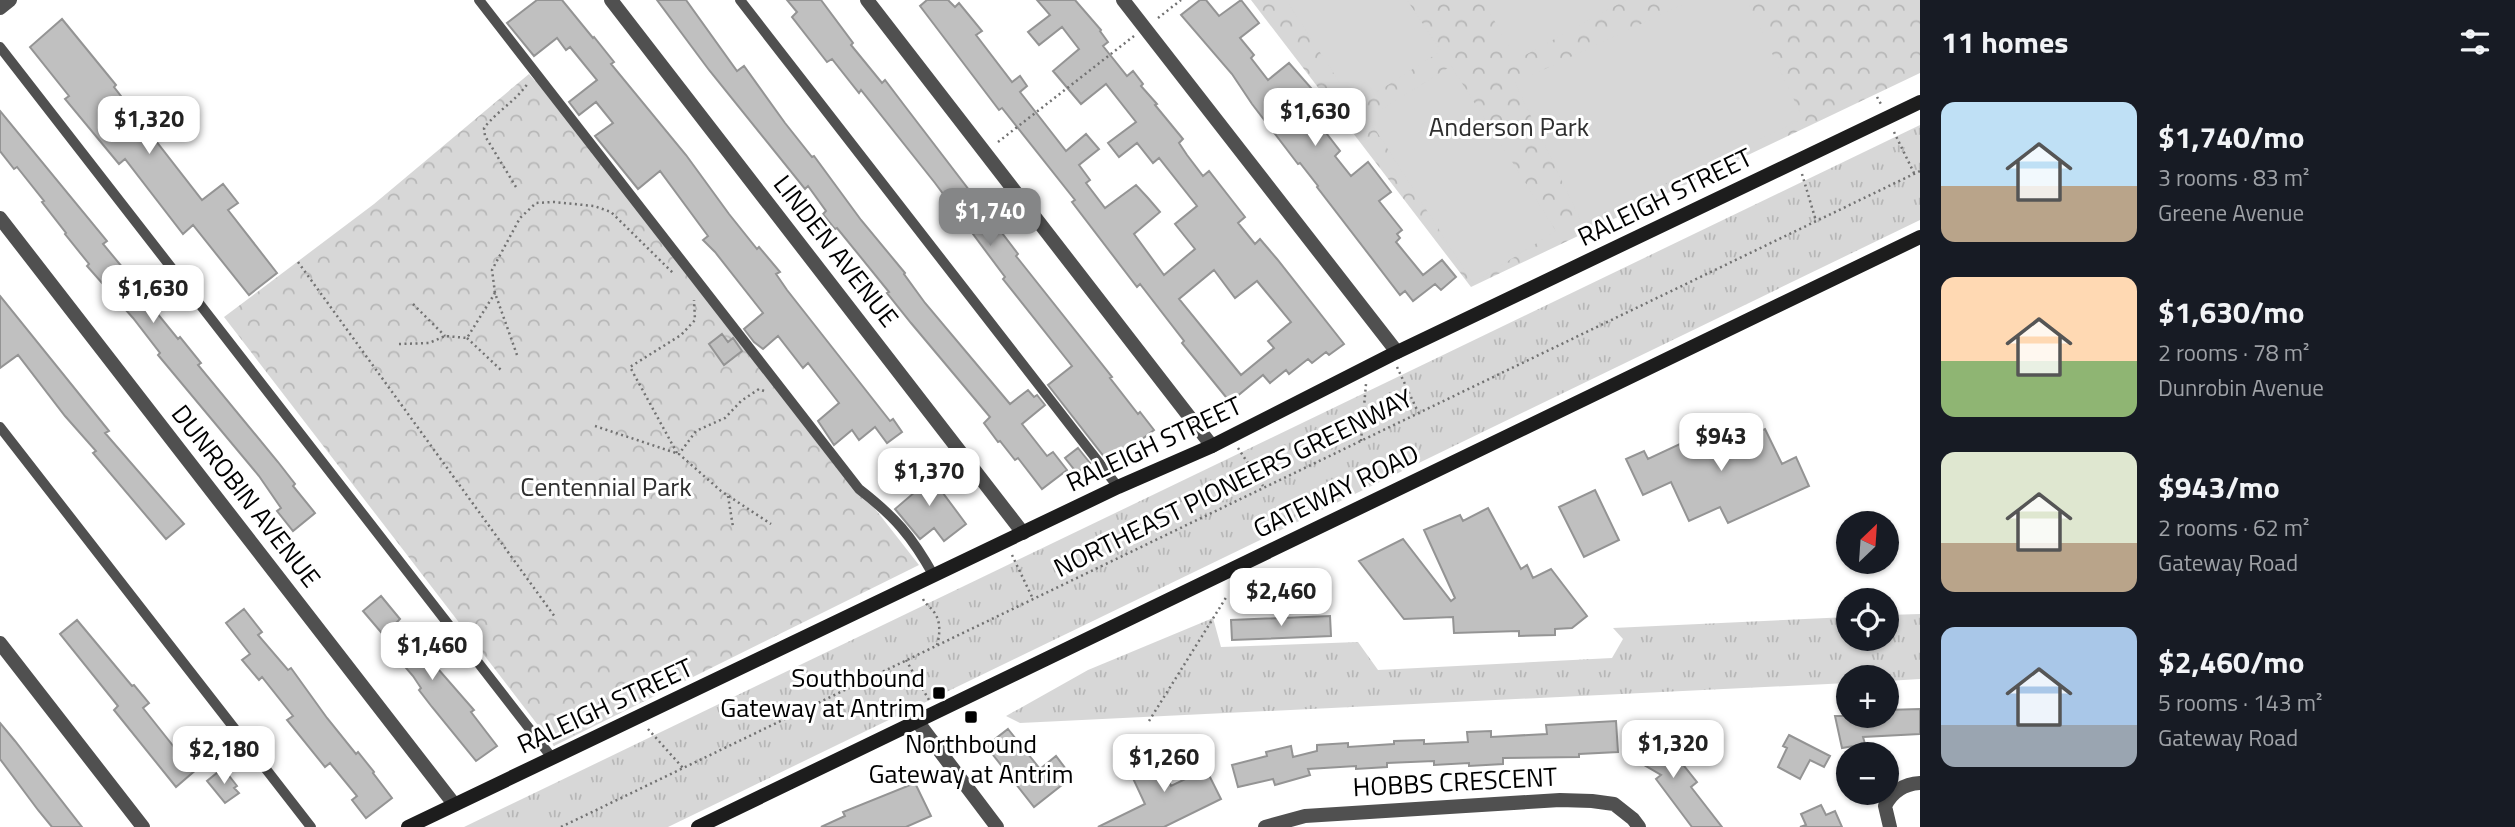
<!DOCTYPE html>
<meta charset="utf-8">
<style>
:root{--surface:#171b24;--page:#242831;--text:#f1f3f6;--muted:#9ea1a6;--accent:#858687}
body{margin:0;font-family:"Titillium Web",sans-serif;background:var(--page);color:var(--text);height:100vh;display:flex;flex-direction:column;font-size:26px;white-space:nowrap}
*{box-sizing:border-box;margin:0}
p{font-size:23px;color:var(--muted)}
.icon{flex:none;width:38px;height:38px;fill:none;stroke:currentColor;stroke-width:2;stroke-linecap:round;stroke-linejoin:round}
.map{position:relative;flex:1;overflow:hidden}
.side{display:flex;flex-direction:column;background:var(--surface);width:595px}
.side>*{flex:none}
.needle{width:46px;rotate:25deg}
.fabs{position:absolute;left:1836px;top:511px;display:grid;gap:14px}
.fabs a{display:grid;place-items:center;width:63px;height:63px;border-radius:50%;background:var(--surface);box-shadow:0 2px 5px #0004;font-size:35px}
.price{position:absolute;translate:-50% -60px;padding:0 16px;border-radius:14px;background:#fff;color:#222;font-size:23px;line-height:46px;filter:drop-shadow(0 2px 4px #0008)}
.price::after{content:'';position:absolute;left:50%;top:42px;width:21px;height:16px;margin-left:-10px;background:inherit;clip-path:polygon(0 0,100% 0,50% 100%)}
.price.current{background:var(--accent);color:#fff}
ul{padding:0;list-style:none}
li{display:flex;align-items:center;gap:21px;height:175px;padding:0 21px}
li span{display:grid;place-items:center;flex:none;width:196px;height:140px;border-radius:14px;color:#555}
li>.icon{margin-inline-start:auto}
span .icon{width:84px;height:84px;fill:#fffc;stroke-width:1}
li b{font-size:30px}
h2{display:flex;justify-content:space-between;align-items:center;height:84px;padding:0 21px;font-size:30px}
main{display:flex;flex:1;min-height:0}
.map>svg:first-child{display:block}
</style>
<main>
<div class="map">
<svg width="1920" height="827" viewBox="0 0 1920 827">
<defs>
<pattern id="grass-tufts" width="24" height="20" patternUnits="userSpaceOnUse" patternTransform="scale(1.75)"><rect width="24" height="20" fill="#d7d7d7"/><path d="M3 7l-1-3M5 7V3M7 7l1-3M15 17l-1-3M17 17v-4M19 17l1-3" fill="none" stroke="#b7b7b7"/></pattern>
<pattern id="forest-crowns" width="20" height="18" patternUnits="userSpaceOnUse" patternTransform="scale(1.75)"><rect width="20" height="18" fill="#d7d7d7"/><path d="M2 6a3 3 0 1 1 6 0M12 15a3 3 0 1 1 6 0" fill="none" stroke="#b7b7b7"/></pattern>
</defs>
<rect width="100%" height="100%" fill="#fff"/>
<path fill="url(#grass-tufts)" d="M1920,125v95l-1252,607h-204z
M1920,614v65l-33,2 -1,-4h-38v6l-828,40 -14,-7 82,-46 125,-52 8,29 137,-5 20,28 234,-12 11,-19 -10,-11 235,-11v22h38l1,-24z"/>
<path fill="url(#forest-crowns)" d="M1251,0h669v73l-449,214z
M529,74l6,7 4,-2 380,486 -365,181 -330,-429 150,-113z"/>
<path fill="#d7d7d7" d="M1286,0h121l34,51 -86,55z
M1483,0h143l-110,60z
M1692,0h55l56,119 -221,104 -67,-140z
M1451,66l105,165 -83,52 -105,-165z"/>
<path fill="#c0c0c0" stroke="#949494" stroke-width="2" fill-rule="evenodd" d="M537,0h25l31,38 1,-1 20,25 -3,2 75,91 43,59 28,35 2,-2 21,25 -4,2 11,16 103,131 3,-2 9,13 -15,11 -12,-16 -16,13 -7,-10 -18,15 -16,-24 21,-18 -31,-40 -5,5 -25,-32 -15,13 -9,-7 -10,-13 19,-16 -48,-61 -12,-12 5,-4 -48,-65 -22,18 -43,-53 18,-13 -17,-21 -17,13 -10,-13 28,-22 -27,-33 -4,3 -9,-12 -23,18 -27,-33z
M657,0h29l51,71 7,-5 41,57 27,34 2,-1 47,64 44,53 -1,1 21,29 85,101 18,-14 6,7 3,-2 8,10 -23,19 25,32 6,-4 14,18 -25,19 -24,-31 -3,2 -15,-19 -2,1 -14,-19 6,-6 -79,-94 -24,-30 2,-1 -52,-64 -2,1 -12,-15 3,-3 -18,-25 -3,3 -96,-119z
M787,0h34l32,43 -2,2 31,38 3,-3 19,25 114,149 -2,2 96,121 -2,1 28,36 2,-2 14,18 -29,22 -3,-3 -15,11 -5,-6 -54,-69 24,-19 -69,-87 2,-2 -70,-94 -74,-93 -2,3 -27,-34 -5,3 -35,-45 5,-5z
M927,0h21l7,7 4,-4 23,28 -6,4 36,47 8,-6 7,10 -7,6 46,59 20,-17 13,15 -20,16 11,15 -4,3 19,25 31,-23 12,13 12,14 -26,22 30,41 31,-26 -20,-25 22,-18 -38,-48 -6,5 -16,-20 -18,14 -11,-14 28,-21 -30,-38 -25,20 -28,-33 26,-22 -17,-22 -23,18 -11,-13 22,-17 -13,-15h38l26,30 -1,1 8,11 -5,4 24,30 6,-5 10,13 -2,2 16,18 -2,1 28,34 -4,4 8,12 16,21 6,-5 36,46 -7,6 17,21 5,-5 17,20 67,85 -15,11 -3,-3 -14,11 -4,-4 -19,15 -3,-4 -16,13 -7,-8 -33,27 -48,-59 2,-2 -44,-57 -3,3 -65,-85 3,-2 -73,-92 -3,2 -79,-104zM1214,270l21,28 22,-17 34,41 -23,19 6,7 -33,27 -62,-76z
M1200,0h6l13,16 22,-16 18,23 -19,15 14,17 -3,3 17,22 21,-17 23,26 -21,16 17,22 8,-7 24,31 -5,5 16,20 17,-14 23,30 -12,9 23,29 -5,4 3,4 -4,4 27,33 19,-15 14,17 -15,13 -6,-6 -22,17 -8,-10 -5,4 -83,-108 1,-1 -18,-23 -2,1 -46,-60 -20,-30 -51,-59z
M62,19l54,66 -2,2 88,113 21,-16 15,19 -10,7 49,63 -28,22 -56,-70 -10,9 -58,-75 -6,5 -54,-65 4,-3 -39,-49z
M0,111l107,130 -4,3 25,30 -2,1 52,64 2,-2 21,26 -3,2 80,97 17,22 -2,2 22,27 -22,18 -16,-20 4,-3 -22,-32 -101,-121 2,-2 -27,-35 -46,-52 2,-2 -24,-30 1,-1 -24,-31 2,-1 -27,-34 -3,2 -14,-18z
M0,296l109,135 -4,2 79,91 -18,15 -73,-86 3,-2 -31,-35 -47,-61 -18,13z
M722,334l6,8 5,-4 9,13 -18,14 -15,-21z
M1727,422l9,20 29,-13 17,35 14,-7 13,29 -81,37 -8,-16 -31,14 -18,-39 -28,13 -17,-36 18,-8 4,8z
M1078,448l12,15 -13,10 -12,-15z
M924,466l18,21 -2,2 26,35 -22,17 -10,-13 -14,11 -25,-30 20,-17 -9,-10z
M1595,490l24,50 -35,17 -25,-50z
M1488,508l33,61 6,-4 6,13 18,-9 36,47 -15,12 -17,1v6l-36,1v-5l-65,2 -1,-16 -49,2 -45,-58 44,-22 48,62 4,-3 -31,-68 36,-15 3,6z
M381,596l19,23 -3,3 77,88 -3,2 26,34 -21,15 -44,-54 -13,-17 2,-2 -8,-12 -30,-35 3,-3 -23,-27z
M244,609l18,23 -4,3 30,35 3,-2 36,50 29,36 2,-2 16,20 -1,1 19,25 -26,20 -14,-18 5,-4 -27,-33 -5,4 -38,-47 6,-4 -31,-39 -3,3 -17,-20 8,-6 -24,-31z
M1330,616l1,20 -99,4 -1,-20z
M77,620l55,66 2,-1 15,18 -6,5 35,44 4,-4 16,20 -22,19 -62,-77 4,-4 -58,-72z
M1920,709v25l-57,3 2,7 -23,4 -7,-32h52v-6z
M1616,721l2,31 -39,2v3l-76,1v6l-34,2v-3l-35,2v-4l-47,2v4l-31,2v-3l-48,3 2,6 -35,10 -2,-6 -35,8 -6,-22 35,-9 -1,-4 25,-6 2,11 24,-6v-6l31,-2v4l46,-3v-3l30,-1v4l44,-2 -1,-10 24,-1v6l56,-3 -1,-9z
M0,723l15,18 67,86h-30l-14,-17 -38,-51z
M1008,729l32,40 16,-13 16,21 -38,30 -48,-61z
M1640,732l32,19 25,31 -6,5 31,40h-30l-36,-48 5,-4 -34,-20z
M1789,735l41,21 -6,11 -14,-7 -10,19 -22,-12 9,-19 -4,-2z
M1152,746l19,40 35,-17 15,30 -57,28h-66l47,-23 -21,-45z
M223,768l14,18 -3,2 5,5 -14,10 -18,-22z
M915,783l16,33 -25,11h-85l24,-11 -2,-4z
M1821,805l5,10 9,-4 7,16h-42l6,-2 -5,-11z"/>
<g fill="none" stroke-linecap="round" stroke-linejoin="round">
<path stroke="#727272" stroke-width="2.5" stroke-dasharray="2 3.5" stroke-linecap="butt" d="M1158,18l23,-18
M1877,97l4,7
M1894,132l20,41
M998,142l136,-106
M1802,174l14,47
M516,187l-31,-51 -1,-8c13,-17 32,-27 44,-45
M298,262l257,355
M413,304l32,32
M467,338l34,32
M399,344l30,-1 16,-7 22,2 28,-45
M517,355l-22,-62 -3,-23 28,-52 16,-15 18,-1 40,4 17,6 62,61
M1397,367l21,45
M764,391l-5,-2 -18,12 -16,17 -29,13 -17,23 42,37 50,33
M595,426l81,27
M1361,441l5,-57
M1238,448l25,38
M677,453l-47,-86 51,-32 14,-15 -1,-20
M728,496l5,31
M1012,555l21,44
M923,599c3,6 7,7 11,13 7,9 6,23 3,33
M906,660l23,40
M1149,721l78,-125
M648,729l35,39
M561,827l1359,-656"/>
<path stroke="#505050" stroke-width="10" d="M479,0l380,489c36,28 52,46 75,87
M740,0l378,487
M0,47l553,712
M0,427l311,400"/>
<path stroke="#505050" stroke-width="14" d="M611,0l412,533
M867,0l345,446
M1123,0l274,352
M0,8l10,-8
M0,218l454,586
M0,643l143,184
M917,721l80,106
M1265,827l40,-11 255,-16 32,1 22,3 19,15 6,8
M1890,827l-5,-21c7,-14 18,-22 35,-23"/>
<path stroke="#1d1d1d" stroke-width="14" d="M408,827l710,-340 94,-41 179,-91 529,-253
M698,827l1222,-590"/>
</g>
<g fill="#000" stroke="#fff" stroke-width="2.5">
<rect x="932" y="686" width="14" height="14" rx="3.5"/>
<rect x="964" y="710" width="14" height="14" rx="3.5"/>
</g>
<g text-anchor="middle" stroke-width="6" stroke-linejoin="round" paint-order="stroke">
<g font-size="26" fill="#2e2e2e" stroke="#fff">
<text x="1509" y="136">Anderson Park</text>
<text x="606" y="496">Centennial Park</text>
</g>
<g font-size="26" fill="#000" stroke="#fff">
<text transform="translate(1665 197) rotate(-26)" y="9">RALEIGH STREET</text>
<text transform="translate(836 251) rotate(52)" y="9">LINDEN AVENUE</text>
<text transform="translate(1154 444) rotate(-25)" y="9">RALEIGH STREET</text>
<text transform="translate(1233 483) rotate(-26)" y="9">NORTHEAST PIONEERS GREENWAY</text>
<text transform="translate(1336 491) rotate(-26)" y="9">GATEWAY ROAD</text>
<text transform="translate(246 496) rotate(52)" y="9">DUNROBIN AVENUE</text>
<text transform="translate(605 706) rotate(-25)" y="9">RALEIGH STREET</text>
<text transform="translate(1455 782) rotate(-3)" y="9">HOBBS CRESCENT</text>
</g>
<g font-size="26" fill="#000" stroke="#fff" text-anchor="end">
<text x="925" y="687">Southbound<tspan x="925" dy="30">Gateway at Antrim</tspan></text>
<text x="971" y="753" text-anchor="middle">Northbound<tspan x="971" dy="30">Gateway at Antrim</tspan></text>
</g>
</g>
</svg>
<div class="fabs">
<a><svg class="needle" viewBox="-14 -14 28 28"><path d="M0-13l5 13h-10z" fill="#e53935"/><path d="M0 13l5-13h-10z" fill="#9ea1a6"/></svg></a>
<a><svg class="icon" aria-label="locate" viewBox="0 0 24 24"><circle cx="12" cy="12" r="6"/><path d="M12 2v4M12 18v4M2 12h4M18 12h4"/></svg></a>
<a>+</a>
<a>−</a>
</div>
<b class="price" style="left:1315px;top:148px">$1,630</b>
<b class="price" style="left:149px;top:156px">$1,320</b>
<b class="price current" style="left:990px;top:248px">$1,740</b>
<b class="price" style="left:153px;top:325px">$1,630</b>
<b class="price" style="left:1721px;top:473px">$943</b>
<b class="price" style="left:929px;top:508px">$1,370</b>
<b class="price" style="left:1281px;top:628px">$2,460</b>
<b class="price" style="left:432px;top:682px">$1,460</b>
<b class="price" style="left:1673px;top:780px">$1,320</b>
<b class="price" style="left:224px;top:786px">$2,180</b>
<b class="price" style="left:1164px;top:794px">$1,260</b>
</div>
<section class="side">
<h2>11 homes<svg class="icon" aria-label="filters" viewBox="0 0 24 24"><path d="M4 7h16M4 17h16"/><circle cx="9" cy="7" r="2"/><circle cx="15" cy="17" r="2"/></svg></h2>
<ul>
<li><span style="background:linear-gradient(#bfe0f5 60%,#b9a48a 0)"><svg class="icon" aria-label="home" viewBox="0 0 24 24"><path d="M3 11l9-7 9 7M6 9v11h12V9"/></svg></span><div><b>$1,740/mo</b><p>3 rooms · 83 m²</p><p>Greene Avenue</p></div></li>
<li><span style="background:linear-gradient(#ffd9b3 60%,#8fb573 0)"><svg class="icon" aria-label="home" viewBox="0 0 24 24"><path d="M3 11l9-7 9 7M6 9v11h12V9"/></svg></span><div><b>$1,630/mo</b><p>2 rooms · 78 m²</p><p>Dunrobin Avenue</p></div></li>
<li><span style="background:linear-gradient(#dfe7d0 65%,#b9a48a 0)"><svg class="icon" aria-label="home" viewBox="0 0 24 24"><path d="M3 11l9-7 9 7M6 9v11h12V9"/></svg></span><div><b>$943/mo</b><p>2 rooms · 62 m²</p><p>Gateway Road</p></div></li>
<li><span style="background:linear-gradient(#a9c7e8 70%,#9aa5b1 0)"><svg class="icon" aria-label="home" viewBox="0 0 24 24"><path d="M3 11l9-7 9 7M6 9v11h12V9"/></svg></span><div><b>$2,460/mo</b><p>5 rooms · 143 m²</p><p>Gateway Road</p></div></li>
</ul>
</section>
</main>
